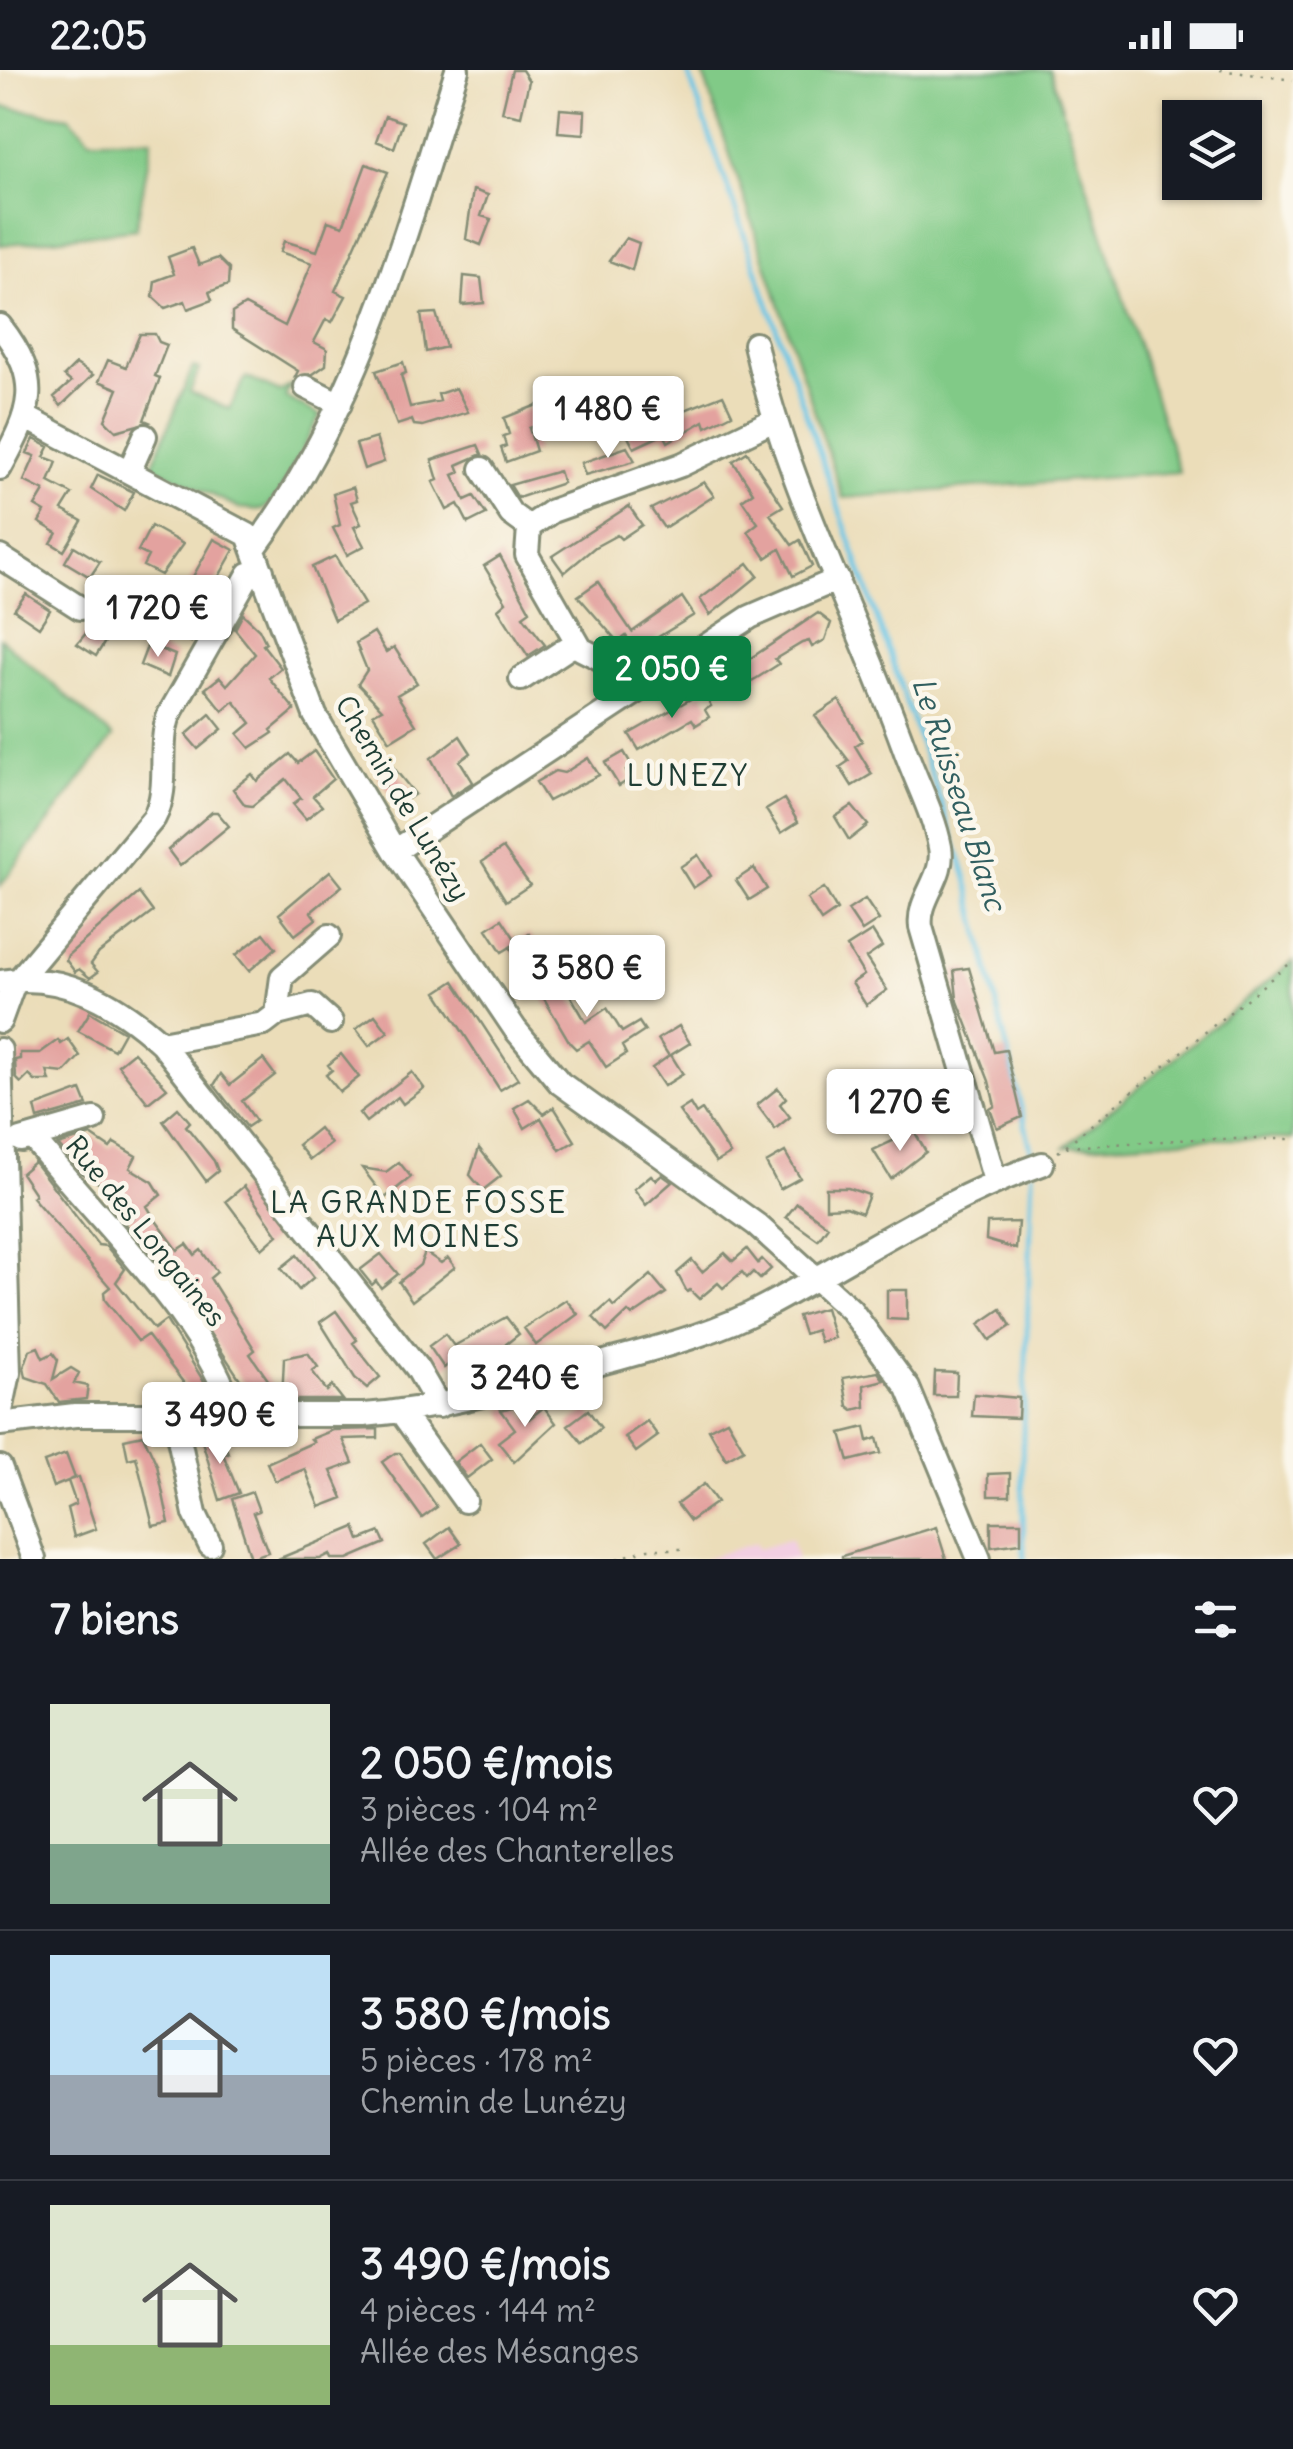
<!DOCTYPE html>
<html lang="fr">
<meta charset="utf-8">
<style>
:root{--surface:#171b24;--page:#242831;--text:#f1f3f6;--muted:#9ea1a6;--line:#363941;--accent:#0b8043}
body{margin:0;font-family:Delius,sans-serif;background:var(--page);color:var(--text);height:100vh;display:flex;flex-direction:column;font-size:38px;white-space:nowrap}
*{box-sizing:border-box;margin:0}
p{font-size:32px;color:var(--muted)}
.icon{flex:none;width:55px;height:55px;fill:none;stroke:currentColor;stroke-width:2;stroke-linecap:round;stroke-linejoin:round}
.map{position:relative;height:1489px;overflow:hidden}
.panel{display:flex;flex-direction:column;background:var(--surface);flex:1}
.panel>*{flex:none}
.controls{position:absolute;left:1162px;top:30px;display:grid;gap:20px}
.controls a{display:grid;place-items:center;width:100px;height:100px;border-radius:0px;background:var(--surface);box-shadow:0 2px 8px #0004;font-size:50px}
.price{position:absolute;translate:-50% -85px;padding:0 22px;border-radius:10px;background:#fff;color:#222;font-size:32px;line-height:65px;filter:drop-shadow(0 2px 5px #0008)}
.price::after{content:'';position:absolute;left:50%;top:60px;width:30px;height:22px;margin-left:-15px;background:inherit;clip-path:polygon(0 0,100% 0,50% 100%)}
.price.selected{background:var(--accent);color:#fff}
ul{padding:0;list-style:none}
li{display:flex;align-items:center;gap:30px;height:250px;padding:0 50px}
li+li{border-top:2px solid var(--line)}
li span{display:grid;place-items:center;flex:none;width:280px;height:200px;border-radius:0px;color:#555}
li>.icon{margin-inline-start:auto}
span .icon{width:120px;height:120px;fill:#fffc;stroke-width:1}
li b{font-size:42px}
h2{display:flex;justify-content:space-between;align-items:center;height:120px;padding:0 50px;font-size:42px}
.status{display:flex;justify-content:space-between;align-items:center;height:70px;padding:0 50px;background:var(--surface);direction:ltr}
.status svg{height:28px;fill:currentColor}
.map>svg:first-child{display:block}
</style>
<div class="status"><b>22:05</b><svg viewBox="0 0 49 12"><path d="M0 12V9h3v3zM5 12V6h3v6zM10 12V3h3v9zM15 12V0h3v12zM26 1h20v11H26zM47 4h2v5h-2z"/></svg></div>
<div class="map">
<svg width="1293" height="1489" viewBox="0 0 1293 1489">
<rect width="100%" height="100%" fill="#fbf7ec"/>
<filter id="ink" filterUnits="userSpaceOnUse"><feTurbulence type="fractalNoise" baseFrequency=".01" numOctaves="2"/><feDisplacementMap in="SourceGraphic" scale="20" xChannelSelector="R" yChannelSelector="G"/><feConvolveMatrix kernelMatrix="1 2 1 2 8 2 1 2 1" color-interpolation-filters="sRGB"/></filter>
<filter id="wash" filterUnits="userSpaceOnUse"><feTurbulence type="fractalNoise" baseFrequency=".0048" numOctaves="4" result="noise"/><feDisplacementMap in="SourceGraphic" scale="40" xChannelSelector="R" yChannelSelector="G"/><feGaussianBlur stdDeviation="2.25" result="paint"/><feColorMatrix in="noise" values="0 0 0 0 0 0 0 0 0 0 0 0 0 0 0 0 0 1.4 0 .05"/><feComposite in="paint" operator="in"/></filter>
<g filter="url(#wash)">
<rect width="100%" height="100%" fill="#ebddb9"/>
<path fill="#f2cfe2" d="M791,1469l6,20h-95l53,-16 3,6z"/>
<path fill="#81ca87" stroke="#50845e" stroke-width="2.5" d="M702,0h348l129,402 -336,26z
M0,36l69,11 21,22h62l-16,90 -136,16z
M193,297l6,2 -9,23 39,17 17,-32 34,15 11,-7 -6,12 35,18 -42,81 -15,14 -24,-2 -87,-42z
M0,568l113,99 -113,149z
M1293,891v178h-98l-130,8z"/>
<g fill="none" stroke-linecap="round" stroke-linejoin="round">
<path stroke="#67c5e5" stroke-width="5" d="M687,0l279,805 68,287
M1024,1489l-2,-97 11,-289"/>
</g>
<g id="blocks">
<path fill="#e3a29f" d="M512,0h10l7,11 -8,35 -19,-4z
M560,39l25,2 -1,23 -26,-2z
M385,46l18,6 -9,26 -18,-7z
M366,94l22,8 -53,119 11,5 -14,26 -6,-3 -12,23 13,7 -1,16 -13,9 -18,3 3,-6 -66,-42v-16l13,-8 40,21 27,-63 -32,-11 4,-11 33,10 11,-30 15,5z
M473,120l15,5 -7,21 10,3 -10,26 -15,-6z
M626,168l13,5 -7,27 -23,-9z
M192,178l7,17 19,-7 11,11 -1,16 -19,7 3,8 -24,9 -3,-8 -20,7 -12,-11 2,-16 19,-7 -6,-17z
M464,206l17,2 3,25 -22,2z
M436,243l10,34 -20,5 -5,-38z
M140,264h15l4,8 8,3 -12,31 5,2 -16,42 5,2 -33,9 -11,-11 13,-31 -19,-8 9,-21 18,7z
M403,292l3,11 -5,2 9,32 30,-6 -2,-7 18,-6 12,24 -45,14 -9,-1 -2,-5 -15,5 -21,-54z
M76,294l17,11 -32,31 -7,-9 17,-15 -7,-6z
M723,325l9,19 -26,13 -2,-6 -36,21 -4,-8 -30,14 -8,-15z
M550,330l6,19 -27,9 7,23 -30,11 -5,-14 5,-2 -3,-10 6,-2 -5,-16z
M573,335l3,7 12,-4 14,21 -31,11 -10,-31z
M376,368l8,24 -20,7 -8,-25z
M34,369l15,8 -5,10 13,5 -8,20 23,12 -10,16 20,11 -18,30 -13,-8 6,-10 -18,-11 6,-10 -10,-6 9,-15 -20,-10 11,-25 -8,-3z
M478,375l4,9 -25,11 3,7 -7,3 12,25 9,-4 12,18 -18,9 -10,-19 -11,6 -14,-28 5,-2 -6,-20z
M627,377l8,14 -50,14 -4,-12z
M747,382l36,54 -13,8 22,31 8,-5 12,26 -19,10 -13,-27 -14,9 -18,-27 10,-8 -16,-23 11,-8 -20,-31z
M559,401l4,12 -45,15 -8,-13z
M98,405l36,17 -10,19 -33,-22z
M704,412l10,14 -50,32 -13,-19z
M353,417l4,13 -6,2 10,22 -7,3 10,19 -17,9 -14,-27 7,-3 -7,-31z
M629,436l13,19 -21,14 -4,-4 -22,12 -31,26 -12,-17z
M151,456l32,18 -22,31 -18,-9 5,-10 -10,-5z
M214,469l20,11 -38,67 -5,25 -19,-8 15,-34 -6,-2z
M74,476l26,16 -10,15 -25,-15z
M335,486l29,48 -30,16 -22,-53z
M500,486l30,55 -7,5 22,29 -17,11 -30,-47 8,-7 -22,-36z
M748,493l10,13 -48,39 -10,-16z
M598,512l34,50 50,-35 12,18 -39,24 5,11 -16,11 -18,-25 -8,6 -40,-46z
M26,524l24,16 -11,17 -25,-17z
M818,543l13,10 -6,17 -13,7 -3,-6 -7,2 -27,16 4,5 -22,14 -15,8 -3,-6 -14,9 -10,-16 21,-12 3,5z
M243,544l16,15 7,14 -3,2 18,23 -12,10 26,32 -24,20 2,3 -23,15 -12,-14 13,-11 -17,-22 -11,10 -18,-22 15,-12 7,8 28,-31 -20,-25z
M98,549l15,10 -17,27 -19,-12z
M374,562l12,20 8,-5 23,36 -20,12 19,30 -26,16 -17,-27 9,-5 -24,-25 9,-14 -11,-27z
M148,574l27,11 -7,22 -28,-12z
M703,622l8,14 -6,4 4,7 -13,8 -4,-6 -53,31 -10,-16z
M839,630l23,41 -7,5 17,28 -20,12 -12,-19 9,-6 -34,-45z
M210,644l12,15 -24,20 -12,-14z
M460,666l11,17 -11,8 13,21 -22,14 -20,-38z
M314,681l19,28 -20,17 9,10 -16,13 -13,-15 8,-6 -15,-19 -34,27 -7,-1 -12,-16 19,-15 5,7 33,-27 8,9z
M624,682l9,15 -7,4 4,8 -11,7 -14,-23z
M588,688l11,17 -51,26 -12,-19 19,-11 9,2z
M393,697l22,27 -16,11 -21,-29z
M784,729l14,23 -17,11 -15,-23z
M852,736l16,19 -19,15 -14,-23z
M212,742h5l12,14 -49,40 -12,-16z
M503,778l27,37 -24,16 -24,-39z
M698,785l13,21 -18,12 -13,-21z
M754,798l13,21 -18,11 -13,-20z
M330,801l12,15 -31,26 5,7 -21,16 -16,-21z
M824,818l13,22 -16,11 -14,-22z
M139,823l14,19 -54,41 -8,11 7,8 -8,6 -11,-9 -4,3 -9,-12 2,-5z
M865,829l14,21 -17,11 -14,-21z
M502,849l15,23 12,-8 12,17 -20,13 -11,-17 7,-4 -15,9 -15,-23z
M872,861l10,16 -16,11 21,32 -21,15 -14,-22 12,-8 -17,-28z
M264,863l12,15 -27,23 -13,-16z
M574,897l11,18 -15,10 16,27 21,-14 15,24 17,-10 6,9 -23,15 4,8 -20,13 -17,-26 -13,8 -6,-6 -31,-53z
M969,898l25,84 12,-2 16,67 -25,11 -7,-19 5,-3 -6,-25 -32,-82 -3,-29z
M454,911l64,98 -18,11 -63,-98z
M90,942l34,20 -10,18 -36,-19z
M375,945l13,17 -19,14 -13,-17z
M679,956l11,17 -19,12 12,19 -19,12 -12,-18 17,-12 -11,-17z
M68,969l12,17 -16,17 -17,-2 3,10h-15l-6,-6 -8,8 -5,-5 -1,-18 5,-1v-6h20l18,-13 3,4z
M134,982l33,36 -19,15 -30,-38z
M341,984l18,23 -19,15 -14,-17 6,-5 -4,-5z
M263,989l12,16 -33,26 14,20 -9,6 -33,-42 7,-11 9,11z
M412,1002l12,16 -21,16 -5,-7 -32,25 -7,-9z
M931,1013l6,23 -22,6 -6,-22z
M778,1018l8,10 -6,6 10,13 -15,12 -18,-24z
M81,1020l6,15 -49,14 -3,-12z
M529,1029l15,15 10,-7 21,34 -15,9 -19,-32 -16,10 -11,-20z
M690,1034l6,10 6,-4 28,44 -14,8 -37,-51z
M178,1038l12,14 -4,4 28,35 4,10 -12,10 -43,-60z
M319,1058l12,16 -21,16 -12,-15z
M914,1061l12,21 -35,27 -18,-29z
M91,1065l19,13 4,-5 22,13 -6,12 23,14 8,13 -14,11 7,12 24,32 9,-6 8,11 6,-5 16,22 -7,6 45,72 -5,4 32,46h-14l1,-7h-20l-63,-96 -61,-74 7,-5 -7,-8 5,-8 -48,-29 -24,-28z
M479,1078l22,28 -18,14 -13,-15z
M785,1082l15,26 -20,11 -14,-26z
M34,1092l64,83 8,1 19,23 -9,13 38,47 12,-9 40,65 -3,8 -17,7 -5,-11 5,-3 -39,-51 -9,6 -33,-41 -1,-8 6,-5 -78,-90 3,-3 -14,-21z
M399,1092l12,15 -26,21 -23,-30 24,4z
M651,1105l5,5 6,-5 10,7 -26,23 -12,-16z
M244,1116l34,49 -16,14 -36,-48z
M826,1118h22l21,7 -7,18 -16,-6 -20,1z
M797,1133l31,23 -10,14 -32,-23z
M1018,1152l-2,27 -30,-9 1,-17z
M747,1179l11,14 4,-4 9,10 -11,10 -7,-7 -6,6 -5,-6 -19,16 -5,-5 -19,16 -9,-9 -3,2 -10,-19 15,-13 10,12 23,-19 8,8z
M425,1182l16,11 7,-5 7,9 -43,34 -13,-19 21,-17z
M381,1184l17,20 -17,14 -5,-7 -4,4 -12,-15z
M297,1185l17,22 -15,13 -18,-22z
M651,1205l15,18 -34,23 -4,-4 -21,20 -14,-15 17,-15 4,5z
M887,1220h20v30l-20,-1z
M566,1230l12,14 -42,31 -12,-17z
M825,1238l9,30 -14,4 -4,-12 -12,4 -6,-18z
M1001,1239l10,17 -21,14 -11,-16z
M336,1241l21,29 -4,3 27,34 -13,11 -12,-10 -35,-56z
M506,1247l13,17 -40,31 -11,-15 -24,18 -15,-22 16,-12 9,12z
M38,1277l5,11 10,-5 5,7 -5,19 18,-11 8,5 -5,10 14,3 -2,13 -27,3 -12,-18 -21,-7 -2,-10 6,-17z
M308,1283l10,14 -6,4 15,20 5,-5 11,14h-61l2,-42z
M878,1302l6,8 -20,5 1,22 -12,3 -5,-4 -5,-28z
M935,1302l22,1 -1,23h-22z
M974,1324l45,4 -1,20 -46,-2z
M519,1335l10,14 15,-12 12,16 -42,39 -16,-20 17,-13 -14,-19z
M588,1340l13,18 -19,15 -14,-18z
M727,1350l17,29 -18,10 -17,-30z
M647,1351l11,15 -22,16 -11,-15z
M865,1357l3,14 9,-3 4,15 -32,8 -8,-28z
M378,1359v9l-35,1 10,24 -22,8 12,27 -23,9 -15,-38 -30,12 -8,-18 47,-21 -3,-3 22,-9z
M221,1364l7,19 -5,1 16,39 -19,7 -18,-59z
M143,1365l14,30 12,58 -16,3 -17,-69 -8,2 -4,-20z
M480,1373l12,16 -25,19 -12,-16z
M395,1383h5l37,54 -15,11 -40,-56z
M66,1384l9,24 -6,2 10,-3 17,52 -22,8 -7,-29 9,-4 -8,-23 -15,6 -9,-25z
M1010,1403v23h-22v-22z
M704,1414l13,18 -27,19 -13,-17z
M252,1422l7,19 -6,2 15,39 -17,6 -19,-59z
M991,1452h30v21l-30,4z
M355,1457l5,13 20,-8 5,11 -37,16h-16l-2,-5 -10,5h-42z
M449,1457l12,17 -24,15 -11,-15z
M936,1457l10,32h-104v-3z"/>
</g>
</g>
<g filter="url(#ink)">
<use href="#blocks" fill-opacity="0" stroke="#858d76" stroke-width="2.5"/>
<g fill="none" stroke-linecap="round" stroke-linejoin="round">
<g stroke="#858d76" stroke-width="28">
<path id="minor" d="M0,256c44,56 31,85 0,142
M755,274c31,140 100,268 149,403 11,32 30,67 36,100 6,30 -23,51 -19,80l74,254
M306,317l34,17
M27,348l221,117 67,180 80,136 120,178 45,54 197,142 94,85 57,78 71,171
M482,399l29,45 18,13
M130,400l15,-34
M256,476c104,-142 149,-310 201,-476
M0,487l80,51
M521,609l56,-37
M632,624l-21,-30 -30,-15 -54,-94 2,-28 23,-16 129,-46 91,-44
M395,781l355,-234 88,-38
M0,912c63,-10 116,20 161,61l256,325 22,38
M277,944l35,-9 19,17
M0,951l12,-33 142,-170c17,-32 3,-70 15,-103l80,-141 13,-3
M161,973l103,-19 13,-10 5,-37 47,-41
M0,980l9,323 -9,43
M34,1069c62,81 172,178 199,276
M21,1070l73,-21
M401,1342l64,89
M174,1345l21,99 15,31
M0,1354l75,-9h289c79,-6 154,-29 230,-50 58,-16 119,-30 172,-59 92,-49 177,-107 276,-142
M0,1397l34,92"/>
</g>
<path stroke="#858d76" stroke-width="2.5" stroke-dasharray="2.5 8" stroke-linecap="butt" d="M1220,0l73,10
M1066,1077l129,-8h98
M1058,1082l235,-191
M617,1489l31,-10h38"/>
<use href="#minor" stroke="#fff" stroke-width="22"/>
</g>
</g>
<g text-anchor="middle" stroke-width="9" stroke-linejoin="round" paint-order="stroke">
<g font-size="28" fill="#1f3d34" stroke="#fbf7ec">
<text transform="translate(403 728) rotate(59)" y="10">Chemin de Lunézy</text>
<text transform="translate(146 1161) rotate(51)" y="10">Rue des Longaines</text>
</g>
<g font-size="30" letter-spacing="2.5" fill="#1f3d34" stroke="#fbf7ec">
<text x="688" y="716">LUNEZY</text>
<text x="419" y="1143">LA GRANDE FOSSE<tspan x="419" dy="34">AUX MOINES</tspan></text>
</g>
<g font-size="30" font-style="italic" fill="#315f60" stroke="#fbf7ec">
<text transform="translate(959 724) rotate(72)" y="10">Le Ruisseau Blanc</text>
</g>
</g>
</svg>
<div class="controls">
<a><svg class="icon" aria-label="layers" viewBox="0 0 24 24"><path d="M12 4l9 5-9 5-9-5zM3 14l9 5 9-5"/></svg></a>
</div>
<b class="price" style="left:608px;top:391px">1 480 €</b>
<b class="price" style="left:158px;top:590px">1 720 €</b>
<b class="price selected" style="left:672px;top:651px">2 050 €</b>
<b class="price" style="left:587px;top:950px">3 580 €</b>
<b class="price" style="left:900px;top:1084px">1 270 €</b>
<b class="price" style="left:525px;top:1360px">3 240 €</b>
<b class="price" style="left:220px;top:1397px">3 490 €</b>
</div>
<section class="panel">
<h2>7 biens<svg class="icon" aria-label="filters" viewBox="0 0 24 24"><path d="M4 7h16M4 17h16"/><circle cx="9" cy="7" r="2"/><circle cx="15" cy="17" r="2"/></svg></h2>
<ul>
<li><span style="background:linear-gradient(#dfe7d0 70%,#7fa58c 0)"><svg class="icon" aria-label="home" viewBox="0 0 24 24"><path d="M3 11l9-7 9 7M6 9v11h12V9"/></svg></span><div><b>2 050 €/mois</b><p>3 pièces · 104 m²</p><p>Allée des Chanterelles</p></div><svg class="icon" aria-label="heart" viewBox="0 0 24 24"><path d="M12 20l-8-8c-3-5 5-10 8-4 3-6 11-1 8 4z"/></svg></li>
<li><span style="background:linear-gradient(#bfe0f5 60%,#9aa5b1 0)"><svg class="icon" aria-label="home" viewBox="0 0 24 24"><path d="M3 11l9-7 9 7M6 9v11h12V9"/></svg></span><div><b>3 580 €/mois</b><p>5 pièces · 178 m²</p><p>Chemin de Lunézy</p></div><svg class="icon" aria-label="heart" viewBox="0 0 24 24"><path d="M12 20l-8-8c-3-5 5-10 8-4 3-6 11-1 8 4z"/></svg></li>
<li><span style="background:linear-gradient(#dfe7d0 70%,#8fb573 0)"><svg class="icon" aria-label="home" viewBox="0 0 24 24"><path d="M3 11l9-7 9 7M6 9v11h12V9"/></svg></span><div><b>3 490 €/mois</b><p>4 pièces · 144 m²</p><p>Allée des Mésanges</p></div><svg class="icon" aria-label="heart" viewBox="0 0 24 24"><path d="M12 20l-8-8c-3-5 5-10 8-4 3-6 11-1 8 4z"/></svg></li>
</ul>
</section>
